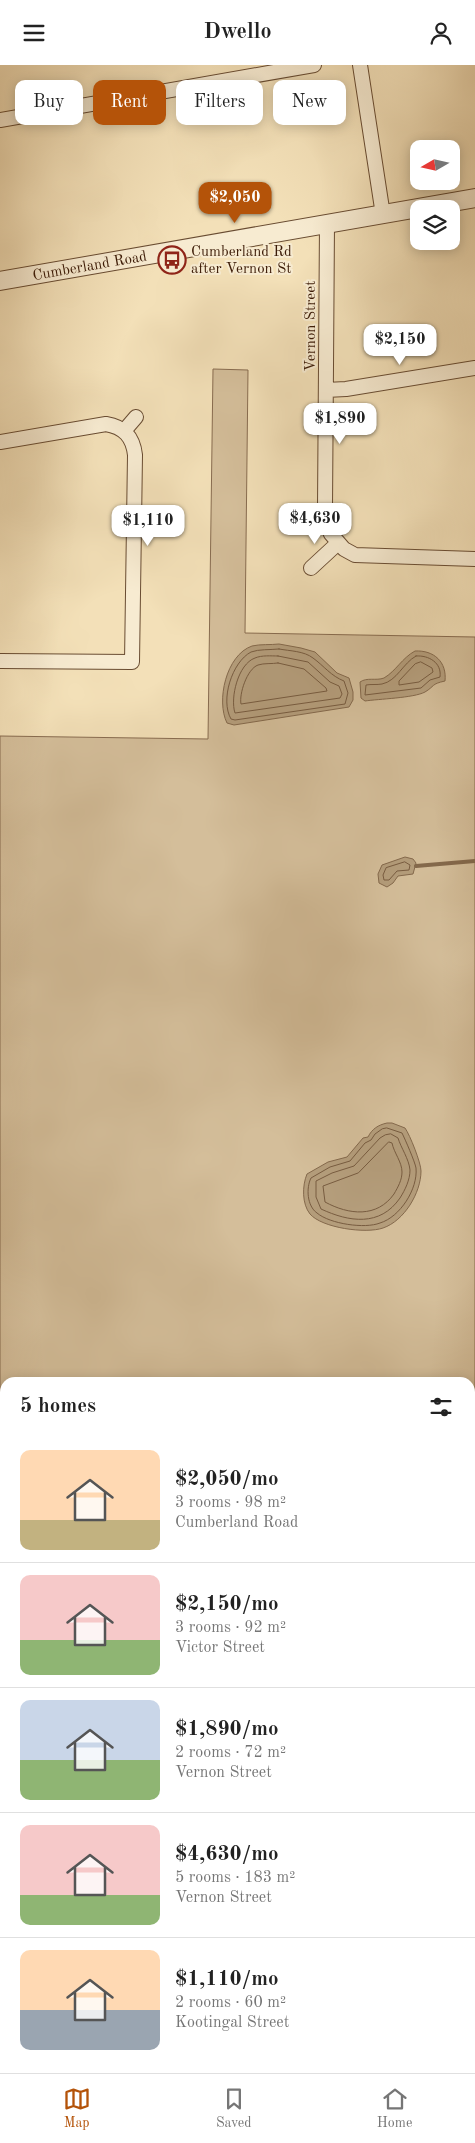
<!DOCTYPE html>
<meta charset="utf-8">
<style>
:root{--surface:#fff;--page:#f6f6f6;--text:#222;--muted:#767676;--line:#e0e0e0;--accent:#b45309}
body{margin:0;font-family:"Old Standard TT",serif;background:var(--page);color:var(--text);height:100vh;display:flex;flex-direction:column;font-size:19px;white-space:nowrap}
*{box-sizing:border-box;margin:0}
p{font-size:16px;color:var(--muted)}
.icon{flex:none;width:28px;height:28px;fill:none;stroke:currentColor;stroke-width:2;stroke-linecap:round;stroke-linejoin:round}
.map{position:relative;flex:1;overflow:hidden}
.drawer{position:absolute;left:0px;top:1312px;width:475px;height:696px;display:flex;flex-direction:column;background:var(--surface);border-radius:15px 15px 0 0;box-shadow:0 2px 12px #0003}
.drawer>*{flex:none}
.top-card{position:absolute;left:15px;top:15px;width:445px;height:45px;display:flex;gap:10px}
.needle{width:32px;rotate:261deg}
.controls{position:absolute;left:410px;top:75px;display:grid;gap:10px}
.controls a{display:grid;place-items:center;width:50px;height:50px;border-radius:10px;background:var(--surface);box-shadow:0 2px 12px #0003;font-size:25px}
.price{position:absolute;translate:-50% -42px;padding:0 11px;border-radius:10px;background:#fff;color:#222;font-size:16px;line-height:32px;filter:drop-shadow(0 1px 2px #0008)}
.price::after{content:'';position:absolute;left:50%;top:30px;width:15px;height:11px;margin-left:-8px;background:inherit;clip-path:polygon(0 0,100% 0,50% 100%)}
.price.selected{background:var(--accent);color:#fff}
ul{padding:0;list-style:none}
li{display:flex;align-items:center;gap:15px;height:125px;padding:0 20px}
li+li{border-top:1px solid var(--line)}
li span{display:grid;place-items:center;flex:none;width:140px;height:100px;border-radius:10px;color:#555}
li>.icon{margin-inline-start:auto}
span .icon{width:60px;height:60px;fill:#fffc;stroke-width:1}
li b{font-size:21px}
h2{display:flex;justify-content:space-between;align-items:center;height:60px;padding:0 20px;font-size:21px}
.pill{padding:0 18px;border-radius:10px;background:var(--surface);box-shadow:0 2px 12px #0003;font-size:18px;line-height:45px}
.pill.selected{background:var(--accent);color:#fff}
header{display:flex;justify-content:space-between;align-items:center;height:65px;padding:0 20px;background:var(--surface);font-size:22px;font-weight:700}
.dock{display:flex;justify-content:space-around;align-items:center;height:70px;border-top:1px solid var(--line);background:var(--surface);font-size:14px;color:var(--muted)}
.dock a{display:grid;justify-items:center;gap:2px}
.dock .selected{color:var(--accent)}
.map>svg:first-child{display:block}
</style>
<header><svg class="icon" aria-label="menu" viewBox="0 0 24 24"><path d="M4 6h16M4 12h16M4 18h16"/></svg>Dwello<svg class="icon" aria-label="person" viewBox="0 0 24 24"><circle cx="12" cy="8" r="4"/><path d="M4 21q1-7 8-7t8 7"/></svg></header>
<div class="map">
<svg width="475" height="2008" viewBox="0 0 475 2008">
<rect width="100%" height="100%" fill="#f3e0b8"/>
<filter id="stains"><feTurbulence type="fractalNoise" baseFrequency=".004" numOctaves="4"/><feColorMatrix values="0 0 0 0 .2 0 0 0 0 .09 0 0 0 0 .02 0 0 0 .5 -.17"/></filter>
<radialGradient id="worn" r=".72"><stop offset=".6" stop-color="#630" stop-opacity="0"/><stop offset="1" stop-color="#630" stop-opacity=".3"/></radialGradient>
<path fill="#d4be9a" stroke="#886c50" d="M213,304l35,1 -3,263 230,4v853h-5v-107h-465v107h-5v-754l208,3z
M0,1622h5v294h-5z"/>
<path fill="#b49d7b" stroke="#84694c" d="M279,579l22,4 14,4 22,21 12,5 4,14v8l-4,7 -115,18 -7,-2c-11,-22 -1,-68 25,-77 8,-2 19,-1 27,-2z
M415,586c19,-1 32,11 30,30 -14,3 -10,5 -20,11 -11,6 -47,7 -60,9l-4,-3 -1,-16c7,-5 16,-1 24,-4 12,-7 18,-20 31,-27z
M405,792l8,2 3,4 -3,11 -15,2 -5,7 -6,4 -8,-4 -1,-9 4,-9z
M387,1058h5l13,5c5,7 16,35 16,43 0,22 -17,50 -38,57 -17,6 -61,0 -73,-14 -8,-10 -8,-28 -3,-40l21,-12 19,-5 16,-19 5,-1c4,-8 10,-12 19,-14z
M0,1343h5v59h-5z"/>
<g fill="none" stroke-linecap="round" stroke-linejoin="round">
<path stroke="#785c40" stroke-width="1" d="M279,584c11,2 25,2 34,9 11,8 18,18 31,23l4,12 -3,11 -110,16 -4,-1c-11,-19 1,-57 20,-67 8,-3 19,-2 28,-3z
M278,591l30,6 22,20 9,4 3,8 -2,4 -105,15c-5,-15 3,-49 20,-55 7,-3 16,-2 23,-2z
M416,591c13,-1 26,7 24,21l-10,3 -9,8 -56,7 1,-10c5,-1 11,0 16,-1 15,-3 21,-21 34,-28z
M421,597l11,6 1,4 -14,10 -20,3v-4l16,-17z
M278,598l26,6 22,19 1,3 -86,13c-2,-10 6,-35 17,-39 6,-2 14,-1 20,-2z
M405,797l5,3 -1,5 -12,1 -8,9h-5l-1,-5 3,-7z
M387,1063l15,5c3,6 13,29 14,35 2,21 -16,49 -36,55 -15,6 -50,1 -63,-10 -10,-7 -11,-25 -6,-35l19,-11 20,-6 15,-18 6,-3 4,-6 7,-5z
M391,1069l7,4c3,10 11,21 12,32 0,10 -5,20 -10,28 -20,29 -51,24 -79,11l-5,-12v-16l16,-8 22,-7 26,-28 5,-3z
M389,1077l3,1c2,10 10,19 10,29 0,8 -4,15 -8,22 -17,24 -45,21 -69,8l-2,-16 35,-13z"/>
<path stroke="#84694c" stroke-width="4" d="M416,801l59,-5"/>
<g stroke="#694c32" stroke-width="16">
<path id="minor" d="M360,0l23,150
M0,55l314,-55
M327,159l-2,284 3,19 3,7 13,15 11,6 120,4
M326,325l20,-1 129,-21
M124,366l12,-14
M0,377l106,-18c18,3 27,13 29,31l-3,207 -132,-1
M311,503l27,-25
M0,1434h5
M470,1436h5
M470,1595h5
M0,1607l5,1
M470,1775h5
M1,1928l1,40
M470,1931h5"/>
</g>
<g stroke="#694c32" stroke-width="20">
<g id="tertiary">
<path id="s1" d="M0,216l475,-83"/>
</g>
</g>
<use href="#minor" stroke="#f7ebd1" stroke-width="14"/>
<use href="#tertiary" stroke="#f7ebd1" stroke-width="18"/>
</g>
<defs>
<g id="bus-ring" transform="scale(1.4375)"><circle r="9.5" fill="#f7ebd1" stroke="#8f2418" stroke-width="1.5"/><path d="M-5-6H5V4H4V6H2V4H-2V6H-4V4H-5ZM-3.5-4V0h7V-4ZM-3.5 1.2v1.5H-2V1.2ZM2 1.2v1.5H3.5V1.2Z" fill="#8f2418"/></g>
</defs>
<g fill-rule="evenodd">
<use href="#bus-ring" x="172" y="195"/>
</g>
<g text-anchor="middle" stroke-width="4" stroke-linejoin="round" paint-order="stroke">
<g font-size="15" fill="#3b1a06" stroke="#f7ebd1" text-anchor="start">
<text x="191" y="191">Cumberland Rd<tspan x="191" dy="17">after Vernon St</tspan></text>
</g>
<g font-size="15" fill="#3b1a06" stroke="#f7ebd1">
<text dy="5" stroke="none"><textPath href="#s1" startOffset="91">Cumberland Road</textPath></text>
<text transform="translate(310 261) rotate(-90)" y="5">Vernon Street</text>
</g>
</g>
<rect width="100%" height="100%" filter="url(#stains)"/>
<rect width="100%" height="100%" fill="url(#worn)"/>
</svg>
<div class="controls">
<a><svg class="needle" viewBox="-14 -14 28 28"><path d="M0-13l5 13h-10z" fill="#e53935"/><path d="M0 13l5-13h-10z" fill="#767676"/></svg></a>
<a><svg class="icon" aria-label="layers" viewBox="0 0 24 24"><path d="M12 4l9 5-9 5-9-5zM3 14l9 5 9-5"/></svg></a>
</div>
<b class="price selected" style="left:235px;top:159px">$2,050</b>
<b class="price" style="left:400px;top:301px">$2,150</b>
<b class="price" style="left:340px;top:380px">$1,890</b>
<b class="price" style="left:315px;top:480px">$4,630</b>
<b class="price" style="left:148px;top:482px">$1,110</b>
<div class="top-card">
<a class="pill">Buy</a>
<a class="pill selected">Rent</a>
<a class="pill">Filters</a>
<a class="pill">New</a>
</div>
<section class="drawer">
<h2>5 homes<svg class="icon" aria-label="filters" viewBox="0 0 24 24"><path d="M4 7h16M4 17h16"/><circle cx="9" cy="7" r="2"/><circle cx="15" cy="17" r="2"/></svg></h2>
<ul>
<li><span style="background:linear-gradient(#ffd9b3 70%,#c2b280 0)"><svg class="icon" aria-label="home" viewBox="0 0 24 24"><path d="M3 11l9-7 9 7M6 9v11h12V9"/></svg></span><div><b>$2,050/mo</b><p>3 rooms · 98 m²</p><p>Cumberland Road</p></div></li>
<li><span style="background:linear-gradient(#f6c9c9 65%,#8fb573 0)"><svg class="icon" aria-label="home" viewBox="0 0 24 24"><path d="M3 11l9-7 9 7M6 9v11h12V9"/></svg></span><div><b>$2,150/mo</b><p>3 rooms · 92 m²</p><p>Victor Street</p></div></li>
<li><span style="background:linear-gradient(#c9d6e8 60%,#8fb573 0)"><svg class="icon" aria-label="home" viewBox="0 0 24 24"><path d="M3 11l9-7 9 7M6 9v11h12V9"/></svg></span><div><b>$1,890/mo</b><p>2 rooms · 72 m²</p><p>Vernon Street</p></div></li>
<li><span style="background:linear-gradient(#f6c9c9 70%,#8fb573 0)"><svg class="icon" aria-label="home" viewBox="0 0 24 24"><path d="M3 11l9-7 9 7M6 9v11h12V9"/></svg></span><div><b>$4,630/mo</b><p>5 rooms · 183 m²</p><p>Vernon Street</p></div></li>
<li><span style="background:linear-gradient(#ffd9b3 60%,#9aa5b1 0)"><svg class="icon" aria-label="home" viewBox="0 0 24 24"><path d="M3 11l9-7 9 7M6 9v11h12V9"/></svg></span><div><b>$1,110/mo</b><p>2 rooms · 60 m²</p><p>Kootingal Street</p></div></li>
</ul>
</section>
</div>
<nav class="dock">
<a class="selected"><svg class="icon" aria-label="map" viewBox="0 0 24 24"><path d="M3 6l6-2 6 2 6-2v14l-6 2-6-2-6 2zM9 4v14M15 6v14"/></svg>Map</a>
<a><svg class="icon" aria-label="saved" viewBox="0 0 24 24"><path d="M7 4h10v16l-5-4-5 4z"/></svg>Saved</a>
<a><svg class="icon" aria-label="home" viewBox="0 0 24 24"><path d="M3 11l9-7 9 7M6 9v11h12V9"/></svg>Home</a>
</nav>
